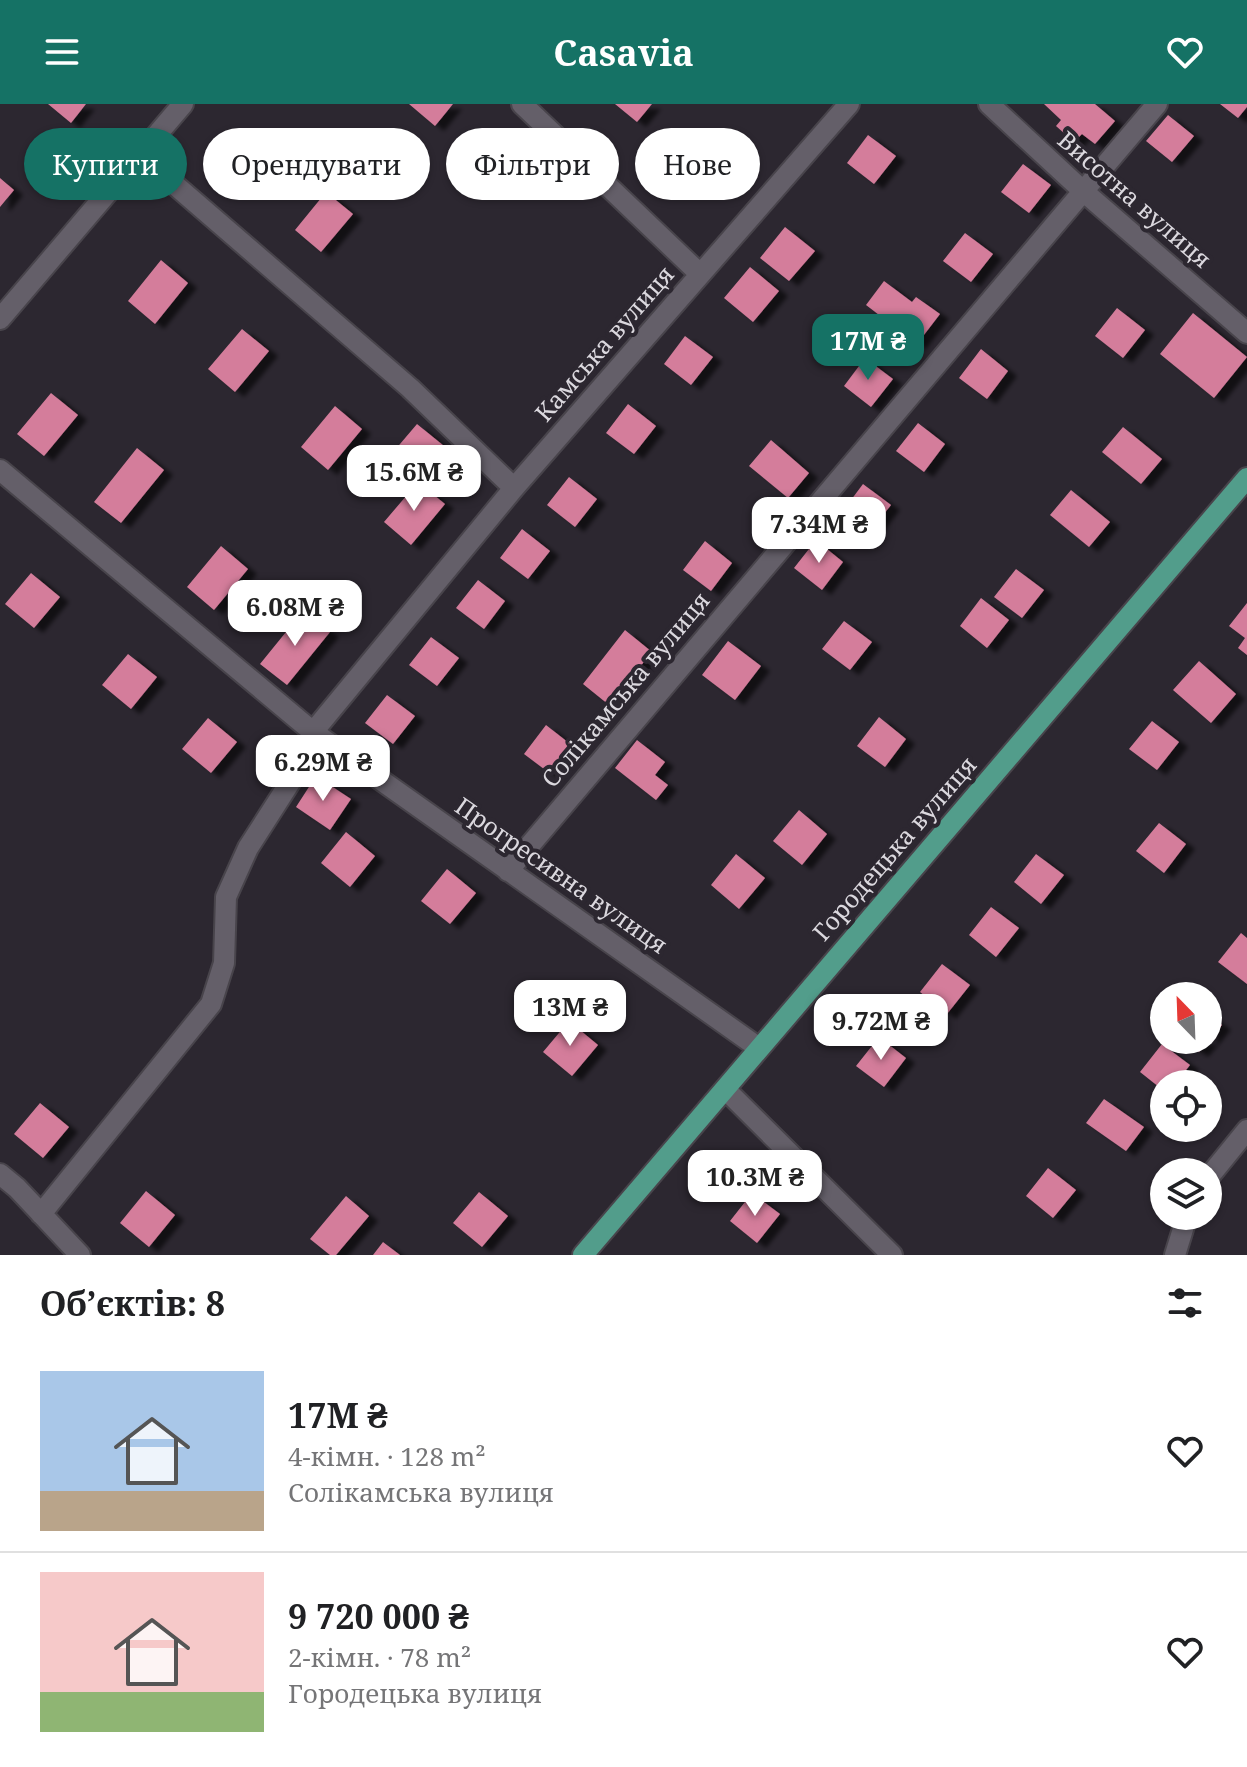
<!DOCTYPE html>
<html lang="uk">
<meta charset="utf-8">
<style>
:root{--surface:#fff;--page:#f2f2f2;--text:#202124;--muted:#757577;--line:#e0e0e0;--accent:#157265}
body{margin:0;font-family:"Noto Serif",serif;background:var(--page);color:var(--text);height:100vh;display:flex;flex-direction:column;font-size:30px;white-space:nowrap}
*{box-sizing:border-box;margin:0}
p{font-size:26px;color:var(--muted)}
.icon{flex:none;width:44px;height:44px;fill:none;stroke:currentColor;stroke-width:2;stroke-linecap:round;stroke-linejoin:round}
.map{position:relative;height:1151px;overflow:hidden}
.side{display:flex;flex-direction:column;background:var(--surface);flex:1}
.side>*{flex:none}
.top-card{position:absolute;left:24px;top:24px;width:800px;height:72px;display:flex;gap:16px}
.needle{width:52px;rotate:337deg}
.tools{position:absolute;left:1150px;top:878px;display:grid;gap:16px}
.tools a{display:grid;place-items:center;width:72px;height:72px;border-radius:50%;background:var(--surface);box-shadow:0 2px 6px #0004;font-size:40px}
.price{position:absolute;translate:-50% -68px;padding:0 18px;border-radius:16px;background:#fff;color:#222;font-size:26px;line-height:52px;filter:drop-shadow(0 2px 4px #0008)}
.price::after{content:'';position:absolute;left:50%;top:48px;width:24px;height:18px;margin-left:-12px;background:inherit;clip-path:polygon(0 0,100% 0,50% 100%)}
.price.on{background:var(--accent);color:#fff}
ul{padding:0;list-style:none}
li{display:flex;align-items:center;gap:24px;height:200px;padding:0 40px}
li+li{border-top:2px solid var(--line)}
li span{display:grid;place-items:center;flex:none;width:224px;height:160px;border-radius:0px;color:#555}
li>.icon{margin-inline-start:auto}
span .icon{width:96px;height:96px;fill:#fffc;stroke-width:1}
li b{font-size:34px}
h2{display:flex;justify-content:space-between;align-items:center;height:96px;padding:0 40px;font-size:34px}
.chip{padding:0 28px;border-radius:36px;background:var(--surface);box-shadow:0 2px 6px #0004;font-size:28px;line-height:72px}
.chip.on{background:var(--accent);color:#fff}
header{display:flex;justify-content:space-between;align-items:center;height:104px;padding:0 40px;background:var(--accent);color:#fff;font-size:36px;font-weight:700}
.map>svg:first-child{display:block}
</style>
<header><svg class="icon" aria-label="menu" viewBox="0 0 24 24"><path d="M4 6h16M4 12h16M4 18h16"/></svg>Casavia<svg class="icon" aria-label="heart" viewBox="0 0 24 24"><path d="M12 20l-8-8c-3-5 5-10 8-4 3-6 11-1 8 4z"/></svg></header>
<div class="map">
<svg width="1247" height="1151" viewBox="0 0 1247 1151">
<defs>
<filter id="shadow"><feDropShadow dx="9" dy="5" stdDeviation="2" flood-color="#0009"/></filter>
</defs>
<rect width="100%" height="100%" fill="#2c2730"/>
<path fill="#d47d9b" filter="url(#shadow)" d="M48,0h38l-15,19z
M409,0h44l-18,22z
M615,0h37l-15,18z
M1044,0h51l20,17 -20,23 -13,-10 -8,8 -18,-16 5,-6z
M1220,0h27v3l-9,11z
M1168,11l26,21 -22,26 -26,-21z
M250,24l27,21 -32,38 -26,-21z
M715,29l29,23 -26,31 -29,-24z
M868,31l28,21 -22,28 -27,-21z
M1023,60l28,21 -22,28 -28,-21z
M0,74l14,12 -14,17z
M326,88l27,22 -32,38 -26,-22z
M785,123l30,24 -26,30 -29,-23z
M965,129l28,21 -22,28 -28,-21z
M161,156l27,23 -33,41 -27,-23z
M750,163l29,24 -26,31 -29,-24z
M884,177l28,21 4,-5 24,17 -23,30 -51,-39z
M1117,204l28,22 -22,28 -28,-22z
M1193,209l54,44 -33,41 -54,-44z
M242,225l27,22 -34,41 -27,-23z
M685,232l28,21 -22,28 -27,-21z
M981,245l27,22 -21,28 -28,-21z
M865,254l28,21 -22,28 -27,-21z
M51,289l27,22 -34,41 -27,-22z
M628,300l28,22 -22,28 -28,-21z
M335,302l27,23 -34,41 -27,-23z
M918,319l27,21 -21,28 -28,-21z
M417,320l27,22 -34,41 -27,-23z
M1123,323l39,32 -21,25 -39,-32z
M771,336l38,33 -21,25 -39,-32z
M137,344l27,22 -43,53 -27,-21z
M569,373l28,22 -22,28 -28,-22z
M418,378l27,22 -34,41 -27,-23z
M863,380l28,21 -22,28 -27,-21z
M1071,386l39,32 -21,25 -39,-32z
M522,425l28,22 -22,28 -28,-21z
M816,436l27,22 -21,28 -28,-22z
M705,437l27,22 -21,28 -28,-21z
M221,442l27,23 -34,41 -27,-23z
M1016,465l28,21 -22,28 -28,-21z
M31,469l29,24 -26,31 -29,-24z
M478,476l27,21 -21,28 -28,-21z
M981,494l28,22 -22,28 -27,-22z
M1247,499v52l-9,-7 7,-10 -16,-12z
M303,507l27,21 -43,53 -27,-21z
M844,517l28,21 -22,28 -28,-21z
M625,526l27,22 -43,53 -26,-21z
M431,533l28,21 -22,28 -28,-21z
M728,537l33,25 -26,34 -33,-25z
M128,550l29,23 -26,32 -29,-24z
M1199,557l37,33 -25,29 -38,-33z
M387,591l28,21 -22,28 -28,-21z
M879,613l27,22 -21,28 -28,-21z
M208,614l29,24 -26,31 -29,-24z
M1152,617l27,21 -22,28 -28,-21z
M546,621l28,22 -22,28 -28,-21z
M637,636l28,22 -10,13 13,10 -12,15 -41,-32z
M316,672l35,23 -21,31 -34,-23z
M799,706l28,24 -25,31 -29,-24z
M1159,719l27,21 -22,29 -28,-22z
M346,728l29,24 -25,31 -29,-24z
M736,750l29,24 -26,31 -28,-24z
M1036,750l28,21 -23,29 -27,-22z
M447,765l29,24 -26,31 -29,-23z
M991,803l28,21 -23,29 -27,-22z
M1241,829l6,5v46l-29,-22z
M942,860l28,21 -23,29 -27,-22z
M1208,910l14,11 -23,27 -15,-12h24z
M569,917l29,24 -26,31 -29,-24z
M879,933l27,21 -22,29 -28,-21z
M1162,940l28,21 -15,19h-11v7l-24,-19z
M1104,995l40,28 -18,24 -40,-28z
M40,999l29,24 -26,31 -29,-24z
M1048,1064l28,22 -23,28 -27,-22z
M146,1087l29,24 -26,32 -29,-24z
M479,1088l29,24 -26,31 -29,-24z
M752,1089l28,21 -23,29 -27,-22z
M346,1092l23,20 -33,39h-6l-20,-16z
M383,1138l17,13h-27z"/>
<g fill="none" stroke-linecap="round" stroke-linejoin="round">
<g stroke="#48444b" stroke-width="24">
<path id="minor" d="M522,0l178,170
M989,0l94,87 164,142
M138,49l272,235 104,100
M0,215l183,-215
M0,366l313,262 446,316
M313,628l201,-244 335,-384
M508,767l649,-767
M726,986l166,165
M0,1070l17,14 63,67
M1208,1074l39,-48
M41,1110l170,-210 13,-41 2,-66 22,-49 71,-111
M1175,1151l12,-39"/>
</g>
<g stroke="#48444b" stroke-width="24">
<path id="major" d="M583,1151l664,-777"/>
</g>
<use href="#minor" stroke="#645f69" stroke-width="20"/>
<use href="#major" stroke="#529d8b" stroke-width="20"/>
</g>
<g text-anchor="middle" stroke-width="8" stroke-linejoin="round" paint-order="stroke">
<g font-size="24" fill="#dbd8de" stroke="#2c2730">
<text transform="translate(1134 96) rotate(41)" y="8">Висотна вулиця</text>
<text transform="translate(605 240) rotate(-49)" y="8">Камська вулиця</text>
<text transform="translate(626 586) rotate(-50)" y="8">Солікамська вулиця</text>
<text transform="translate(895 745) rotate(-49)" y="8">Городецька вулиця</text>
<text transform="translate(561 772) rotate(35)" y="8">Прогресивна вулиця</text>
</g>
</g>
</svg>
<div class="tools">
<a><svg class="needle" viewBox="-14 -14 28 28"><path d="M0-13l5 13h-10z" fill="#e53935"/><path d="M0 13l5-13h-10z" fill="#757577"/></svg></a>
<a><svg class="icon" aria-label="locate" viewBox="0 0 24 24"><circle cx="12" cy="12" r="6"/><path d="M12 2v4M12 18v4M2 12h4M18 12h4"/></svg></a>
<a><svg class="icon" aria-label="layers" viewBox="0 0 24 24"><path d="M12 4l9 5-9 5-9-5zM3 14l9 5 9-5"/></svg></a>
</div>
<b class="price on" style="left:868px;top:278px">17M ₴</b>
<b class="price" style="left:414px;top:409px">15.6M ₴</b>
<b class="price" style="left:819px;top:461px">7.34M ₴</b>
<b class="price" style="left:295px;top:544px">6.08M ₴</b>
<b class="price" style="left:323px;top:699px">6.29M ₴</b>
<b class="price" style="left:570px;top:944px">13M ₴</b>
<b class="price" style="left:881px;top:958px">9.72M ₴</b>
<b class="price" style="left:755px;top:1114px">10.3M ₴</b>
<div class="top-card">
<a class="chip on">Купити</a>
<a class="chip">Орендувати</a>
<a class="chip">Фільтри</a>
<a class="chip">Нове</a>
</div>
</div>
<section class="side">
<h2>Об’єктів: 8<svg class="icon" aria-label="filters" viewBox="0 0 24 24"><path d="M4 7h16M4 17h16"/><circle cx="9" cy="7" r="2"/><circle cx="15" cy="17" r="2"/></svg></h2>
<ul>
<li><span style="background:linear-gradient(#a9c7e8 75%,#b9a48a 0)"><svg class="icon" aria-label="home" viewBox="0 0 24 24"><path d="M3 11l9-7 9 7M6 9v11h12V9"/></svg></span><div><b>17M ₴</b><p>4-кімн. · 128 m²</p><p>Солікамська вулиця</p></div><svg class="icon" aria-label="heart" viewBox="0 0 24 24"><path d="M12 20l-8-8c-3-5 5-10 8-4 3-6 11-1 8 4z"/></svg></li>
<li><span style="background:linear-gradient(#f6c9c9 75%,#8fb573 0)"><svg class="icon" aria-label="home" viewBox="0 0 24 24"><path d="M3 11l9-7 9 7M6 9v11h12V9"/></svg></span><div><b>9 720 000 ₴</b><p>2-кімн. · 78 m²</p><p>Городецька вулиця</p></div><svg class="icon" aria-label="heart" viewBox="0 0 24 24"><path d="M12 20l-8-8c-3-5 5-10 8-4 3-6 11-1 8 4z"/></svg></li>
</ul>
</section>
